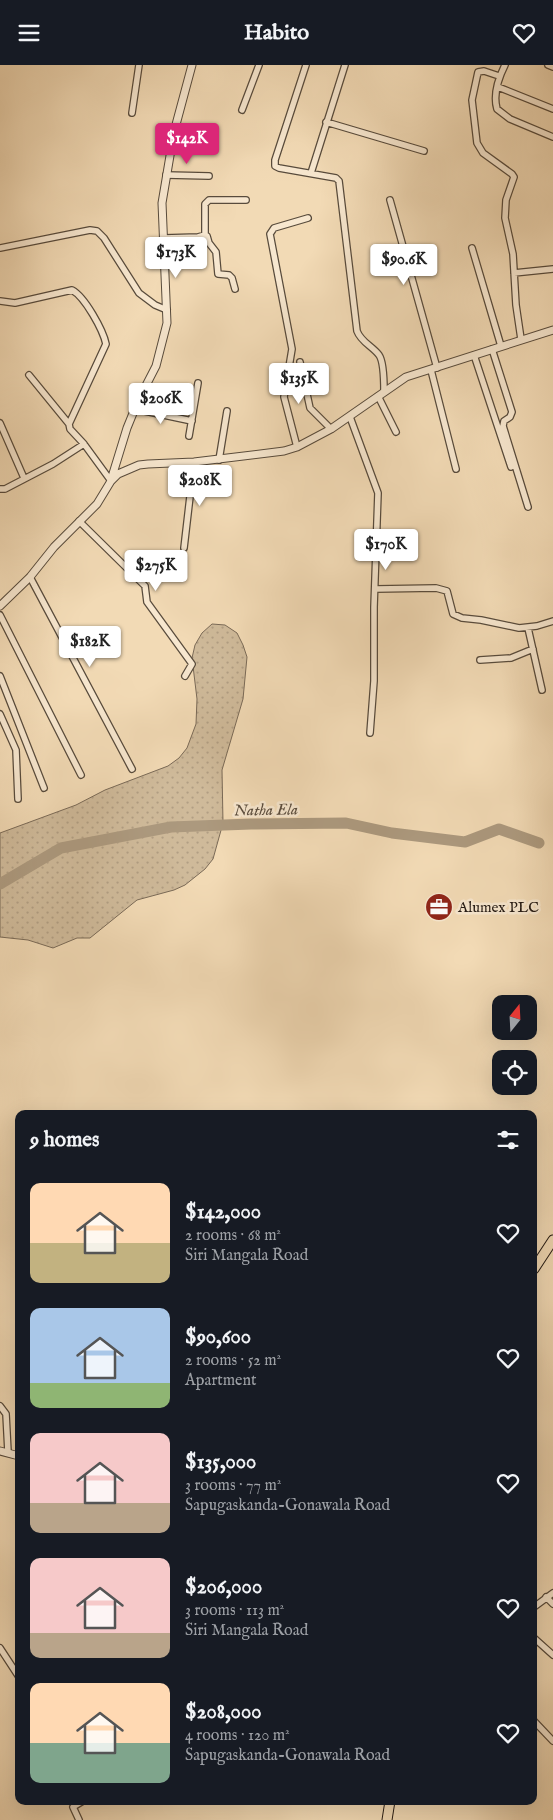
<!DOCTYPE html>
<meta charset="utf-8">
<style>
:root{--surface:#171b24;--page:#242831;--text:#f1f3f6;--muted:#9ea1a6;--accent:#db2777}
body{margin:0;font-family:"IM FELL English",serif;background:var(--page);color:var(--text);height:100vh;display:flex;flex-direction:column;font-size:19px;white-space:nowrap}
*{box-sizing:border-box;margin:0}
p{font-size:16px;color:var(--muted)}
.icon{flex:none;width:28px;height:28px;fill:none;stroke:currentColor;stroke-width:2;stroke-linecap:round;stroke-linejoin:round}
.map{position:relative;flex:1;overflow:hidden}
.details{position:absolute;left:15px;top:1045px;width:522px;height:695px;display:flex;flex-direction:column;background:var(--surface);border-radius:10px;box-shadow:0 5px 20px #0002}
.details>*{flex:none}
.needle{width:32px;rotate:18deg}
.fabs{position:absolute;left:492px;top:930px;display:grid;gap:10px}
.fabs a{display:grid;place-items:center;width:45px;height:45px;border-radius:10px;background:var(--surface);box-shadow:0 5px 20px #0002;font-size:25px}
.price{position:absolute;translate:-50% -42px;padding:0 11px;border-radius:5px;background:#fff;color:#222;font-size:16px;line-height:32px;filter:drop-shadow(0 1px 2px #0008)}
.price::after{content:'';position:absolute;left:50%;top:30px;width:15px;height:11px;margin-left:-8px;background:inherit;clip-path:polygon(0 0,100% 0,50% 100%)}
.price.current{background:var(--accent);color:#fff}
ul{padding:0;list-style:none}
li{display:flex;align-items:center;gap:15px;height:125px;padding:0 15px}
li span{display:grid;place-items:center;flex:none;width:140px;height:100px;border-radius:10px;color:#555}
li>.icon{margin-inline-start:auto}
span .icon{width:60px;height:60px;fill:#fffc;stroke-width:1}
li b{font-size:21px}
h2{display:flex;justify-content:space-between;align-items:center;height:60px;padding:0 15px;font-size:21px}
header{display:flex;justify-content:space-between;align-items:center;height:65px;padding:0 15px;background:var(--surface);font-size:22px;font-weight:800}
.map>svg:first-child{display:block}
</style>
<header><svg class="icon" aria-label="menu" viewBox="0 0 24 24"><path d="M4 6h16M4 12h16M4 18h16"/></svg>Habito<svg class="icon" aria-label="heart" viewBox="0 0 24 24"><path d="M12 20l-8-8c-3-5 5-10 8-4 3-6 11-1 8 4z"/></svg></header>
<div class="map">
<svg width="553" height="1755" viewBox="0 0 553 1755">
<defs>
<pattern id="grass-dots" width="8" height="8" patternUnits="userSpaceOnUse" patternTransform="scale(1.25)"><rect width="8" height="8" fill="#cfba9a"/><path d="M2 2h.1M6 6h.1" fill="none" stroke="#b29f84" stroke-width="1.8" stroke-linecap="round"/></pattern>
</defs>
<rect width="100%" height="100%" fill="#f2dab5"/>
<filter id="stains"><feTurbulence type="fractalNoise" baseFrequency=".004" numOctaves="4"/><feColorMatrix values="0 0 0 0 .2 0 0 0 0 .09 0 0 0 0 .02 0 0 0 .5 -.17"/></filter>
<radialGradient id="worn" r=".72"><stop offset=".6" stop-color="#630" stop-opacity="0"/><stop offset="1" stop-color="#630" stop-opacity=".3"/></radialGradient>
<path fill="url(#grass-dots)" stroke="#7a6a57" d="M212,559l13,1 12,8 6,12 4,12 -4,42 -21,71 1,53 -10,36 -8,10 -20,16 -11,5 -37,10 -47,38h-13l-24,10 -25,-8 -28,-3v-104l76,-28 29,-15 63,-24 11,-8 8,-10 9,-24 1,-25 -5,-41 3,-13 7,-12z"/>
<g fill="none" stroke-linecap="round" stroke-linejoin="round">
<path stroke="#ac997e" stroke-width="11" d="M0,819l61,-36 110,-21 80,-3 95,-1 46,10 73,9 34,-13 40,14"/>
<g stroke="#584b3c" stroke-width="8">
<path id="minor" d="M306,0l-31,95v6l4,2 57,10 3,3 18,150c4,11 15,15 22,24 5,7 5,28 5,37
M505,0c-6,12 -12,30 -8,44l13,10 43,18
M548,0l5,2
M499,11l-15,-5 -6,1 -6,28 5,43 6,10 29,21 2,3 -8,23 -1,18 8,36 3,51 5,34
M498,22l55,22
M242,45l17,-45
M132,48l7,-48
M326,57l98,29
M311,108l34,-108
M166,110l43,1
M390,135l47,168
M205,170l2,1 2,7 7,9 2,22 11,1 3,3 3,11
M164,173l34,-1 7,-2v-31l4,-4h37
M0,183l90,-18 7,1 7,7 35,55 16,12 12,5
M472,183l29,98
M514,208l39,-4
M0,236l15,2 57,-13c13,7 31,40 34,54l-37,80 1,5 14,15
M492,284l20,63 -2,5 -6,4 -1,5 25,81
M474,290l37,112
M300,297l10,46 21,21
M431,305l25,99
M29,310l40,49
M378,331l18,36
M135,344l57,12
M350,352l28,76 -4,114v74l-4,52
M0,358l24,55
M189,371l9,-53
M297,382l-13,-50 8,-48 -22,-115 4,-6 34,-10
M219,395l8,-49
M0,424h5l48,-25 31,-20 27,37
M79,456l66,65 2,16 45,62 -7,12
M184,483l10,-86
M30,512l102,192
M376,524l60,-1 11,3 6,23 9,4 19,2 38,8 18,-2 16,-5
M0,550l81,160
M528,563l14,62
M480,595l31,-2 22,-9
M0,611l44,112
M0,649l16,36 2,49
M0,1341l6,8 2,38
M546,1532l7,7
M534,1542l19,-14
M534,1573l19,17
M0,1583l19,29
M534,1656l19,20
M79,1755l-6,-13 10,-6"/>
</g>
<g stroke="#584b3c" stroke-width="9">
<path id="tertiary" d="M111,415l16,-52 11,-27 18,-35 11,-43 -5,-120 12,-71 18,-67
M0,541l30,-29 24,-30 43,-43 14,-23 7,-7 21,-9 9,-1 46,-2 90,-11 13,-4 34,-18 75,-52 147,-47
M0,1386l19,5"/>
</g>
<g stroke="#251b14" stroke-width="11">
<path id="primary" d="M534,1204l19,-29
M387,1755l3,-19"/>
</g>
<use href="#minor" stroke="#f7e7cf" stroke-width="5.5"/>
<use href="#tertiary" stroke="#f7e7cf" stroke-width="7"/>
<use href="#primary" stroke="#f2dab5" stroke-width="9"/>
</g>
<defs>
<g id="office-disc" transform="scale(1.4375)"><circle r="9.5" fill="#8f2418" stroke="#f7e7cf"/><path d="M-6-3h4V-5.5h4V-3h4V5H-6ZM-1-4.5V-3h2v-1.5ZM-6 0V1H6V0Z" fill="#fff"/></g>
</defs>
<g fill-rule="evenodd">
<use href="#office-disc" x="439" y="842"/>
</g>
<g text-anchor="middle" stroke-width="5" stroke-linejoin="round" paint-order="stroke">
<g font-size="15" fill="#251b14" stroke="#f7e7cf" text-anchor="start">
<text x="458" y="847">Alumex PLC</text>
</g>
<g font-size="16" font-style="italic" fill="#5b4d3e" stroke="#f7e7cf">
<text transform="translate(266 744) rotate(-1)" y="6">Natha Ela</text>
</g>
</g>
<rect width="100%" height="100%" filter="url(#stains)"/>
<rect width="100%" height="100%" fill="url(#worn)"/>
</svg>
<div class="fabs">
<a><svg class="needle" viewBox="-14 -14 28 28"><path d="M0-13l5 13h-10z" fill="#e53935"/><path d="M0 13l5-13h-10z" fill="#9ea1a6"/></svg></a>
<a><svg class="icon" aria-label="locate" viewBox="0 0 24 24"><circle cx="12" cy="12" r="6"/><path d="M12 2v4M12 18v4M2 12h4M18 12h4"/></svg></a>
</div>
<b class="price current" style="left:187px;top:100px">$142K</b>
<b class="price" style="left:176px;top:214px">$173K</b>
<b class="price" style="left:404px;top:221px">$90.6K</b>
<b class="price" style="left:299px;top:340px">$135K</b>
<b class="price" style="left:161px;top:360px">$206K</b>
<b class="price" style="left:200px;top:442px">$208K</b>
<b class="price" style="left:386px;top:506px">$170K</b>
<b class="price" style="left:156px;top:527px">$275K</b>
<b class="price" style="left:90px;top:603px">$182K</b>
<section class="details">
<h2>9 homes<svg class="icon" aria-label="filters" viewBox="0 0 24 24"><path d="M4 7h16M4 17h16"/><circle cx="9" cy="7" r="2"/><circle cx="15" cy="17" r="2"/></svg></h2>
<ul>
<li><span style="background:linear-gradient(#ffd9b3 60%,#c2b280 0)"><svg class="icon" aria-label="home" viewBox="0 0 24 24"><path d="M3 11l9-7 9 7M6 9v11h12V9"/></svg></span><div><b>$142,000</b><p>2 rooms · 68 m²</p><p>Siri Mangala Road</p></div><svg class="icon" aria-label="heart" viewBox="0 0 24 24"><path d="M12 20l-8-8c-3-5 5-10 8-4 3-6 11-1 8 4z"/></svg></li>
<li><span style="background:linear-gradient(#a9c7e8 75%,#8fb573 0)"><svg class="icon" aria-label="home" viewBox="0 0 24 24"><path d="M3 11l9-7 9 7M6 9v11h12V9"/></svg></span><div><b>$90,600</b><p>2 rooms · 52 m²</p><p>Apartment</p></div><svg class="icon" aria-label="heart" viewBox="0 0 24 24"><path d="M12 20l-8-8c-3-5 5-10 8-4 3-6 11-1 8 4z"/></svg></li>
<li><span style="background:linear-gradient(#f6c9c9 70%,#b9a48a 0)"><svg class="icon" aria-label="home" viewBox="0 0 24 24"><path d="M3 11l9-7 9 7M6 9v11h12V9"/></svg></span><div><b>$135,000</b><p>3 rooms · 77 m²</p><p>Sapugaskanda-Gonawala Road</p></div><svg class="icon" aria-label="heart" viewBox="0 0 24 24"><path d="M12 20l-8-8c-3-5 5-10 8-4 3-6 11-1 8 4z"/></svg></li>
<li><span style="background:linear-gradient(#f6c9c9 75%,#b9a48a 0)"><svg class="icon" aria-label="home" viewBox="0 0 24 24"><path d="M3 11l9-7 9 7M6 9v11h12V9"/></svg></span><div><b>$206,000</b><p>3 rooms · 113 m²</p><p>Siri Mangala Road</p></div><svg class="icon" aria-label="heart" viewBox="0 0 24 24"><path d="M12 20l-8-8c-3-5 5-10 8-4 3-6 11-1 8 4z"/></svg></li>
<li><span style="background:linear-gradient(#ffd9b3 60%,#7fa58c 0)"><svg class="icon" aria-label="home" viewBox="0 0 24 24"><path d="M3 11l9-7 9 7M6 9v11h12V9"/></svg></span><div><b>$208,000</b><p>4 rooms · 120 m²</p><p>Sapugaskanda-Gonawala Road</p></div><svg class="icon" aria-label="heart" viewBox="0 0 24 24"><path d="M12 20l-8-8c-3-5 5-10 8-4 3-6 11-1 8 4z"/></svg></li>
</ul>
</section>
</div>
